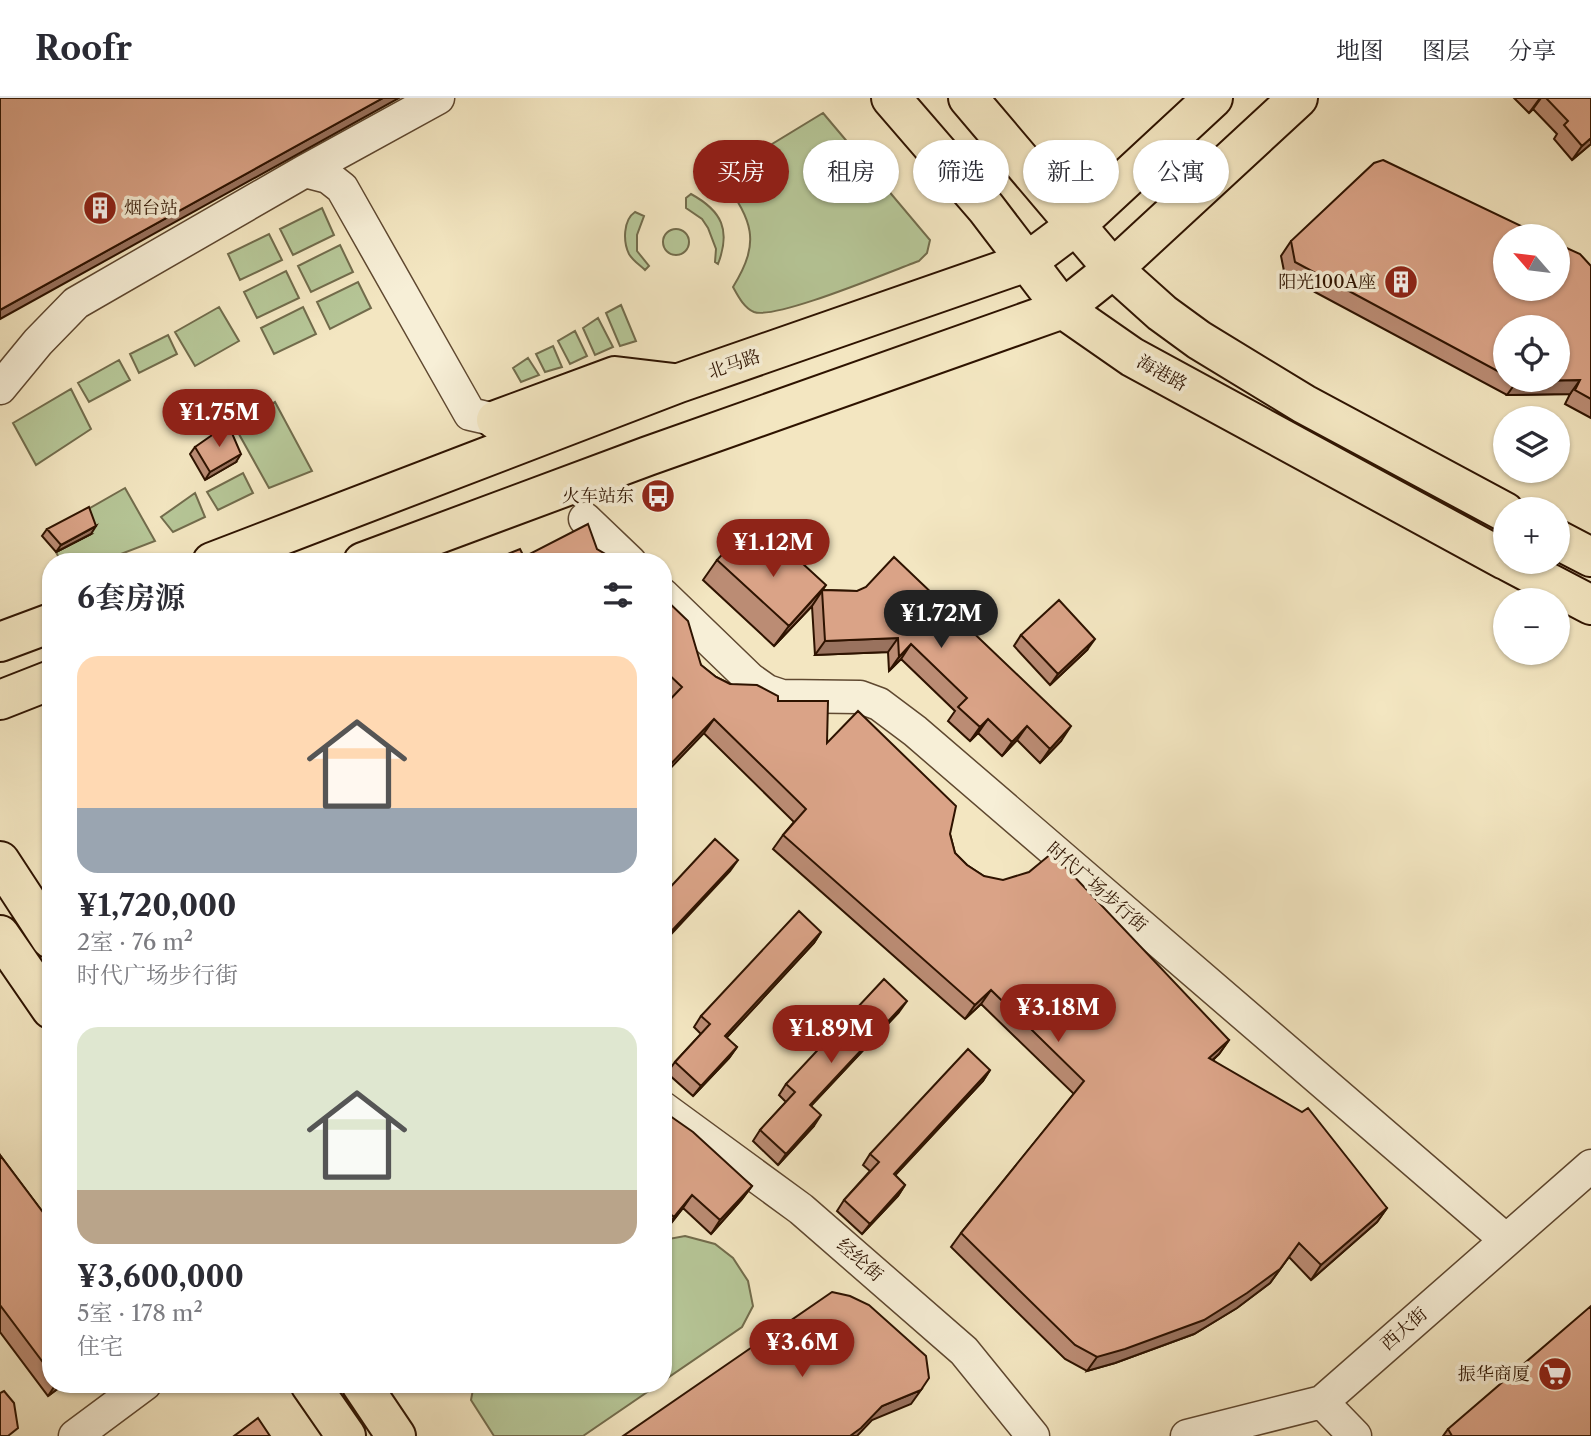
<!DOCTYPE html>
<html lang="zh">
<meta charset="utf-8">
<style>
:root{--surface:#fff;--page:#f2f2f3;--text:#2b2b33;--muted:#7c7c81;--line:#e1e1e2;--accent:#8f2418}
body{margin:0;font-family:"Libre Caslon Text","Noto Serif SC",serif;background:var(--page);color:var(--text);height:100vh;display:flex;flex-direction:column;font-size:26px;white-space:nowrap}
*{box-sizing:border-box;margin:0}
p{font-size:23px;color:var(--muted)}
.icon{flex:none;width:38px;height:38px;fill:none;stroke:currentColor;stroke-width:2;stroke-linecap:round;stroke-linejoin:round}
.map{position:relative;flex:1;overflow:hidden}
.details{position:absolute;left:42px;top:455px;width:630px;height:840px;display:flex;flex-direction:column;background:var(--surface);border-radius:28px;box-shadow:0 2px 5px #0004}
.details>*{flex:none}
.hud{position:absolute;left:693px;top:42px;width:665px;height:63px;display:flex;gap:14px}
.needle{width:46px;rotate:298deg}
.tools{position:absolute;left:1493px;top:126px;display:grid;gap:14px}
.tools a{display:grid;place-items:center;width:77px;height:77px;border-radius:50%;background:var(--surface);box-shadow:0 2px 5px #0004;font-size:35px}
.price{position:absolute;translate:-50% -60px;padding:0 16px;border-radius:24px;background:var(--accent);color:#fff;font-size:23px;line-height:46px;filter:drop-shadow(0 2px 4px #0008)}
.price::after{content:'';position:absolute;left:50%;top:42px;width:21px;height:16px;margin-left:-10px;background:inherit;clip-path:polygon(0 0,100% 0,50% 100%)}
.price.on{background:#222;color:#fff}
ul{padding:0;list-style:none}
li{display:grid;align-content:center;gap:14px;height:371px;padding:0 35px}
li span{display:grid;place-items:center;height:217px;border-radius:21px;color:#555}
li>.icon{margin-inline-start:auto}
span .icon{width:126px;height:126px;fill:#fffc;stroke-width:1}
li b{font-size:30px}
h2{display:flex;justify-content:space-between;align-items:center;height:84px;padding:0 35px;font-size:30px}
.pill{padding:0 24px;border-radius:32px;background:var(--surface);box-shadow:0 2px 5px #0004;font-size:24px;line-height:63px}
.pill.on{background:var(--accent);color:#fff}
header{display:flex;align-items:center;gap:42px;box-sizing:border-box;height:98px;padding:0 35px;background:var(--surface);border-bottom:2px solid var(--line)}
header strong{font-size:33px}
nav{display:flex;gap:38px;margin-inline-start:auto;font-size:24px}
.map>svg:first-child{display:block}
</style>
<header>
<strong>Roofr</strong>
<nav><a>地图</a><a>图层</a><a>分享</a></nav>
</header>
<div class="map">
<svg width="1591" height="1338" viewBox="0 0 1591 1338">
<rect width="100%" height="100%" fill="#f3e6c1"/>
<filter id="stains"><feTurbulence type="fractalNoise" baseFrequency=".00286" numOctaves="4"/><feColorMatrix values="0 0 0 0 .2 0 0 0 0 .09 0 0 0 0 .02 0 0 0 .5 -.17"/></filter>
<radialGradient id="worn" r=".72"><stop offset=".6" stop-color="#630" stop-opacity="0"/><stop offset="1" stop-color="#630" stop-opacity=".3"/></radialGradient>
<path fill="#b6c697" stroke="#726c4c" stroke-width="2" d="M823,15l107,127 -3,13 -8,8c-28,10 -143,59 -165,51 -10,-4 -16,-16 -21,-25 31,-50 16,-68 -12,-112z
M691,96c31,17 40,36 27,70l-3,-2 1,-13 -8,-21 -6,-9 -16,-11v-10z
M322,110l12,27 -41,20 -13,-26z
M635,114l9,4 -7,19v16l12,15 -4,4c-5,-5 -12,-9 -16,-16 -6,-12 -6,-34 6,-42z
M663 144a13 13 0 1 1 26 0a13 13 0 1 1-26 0Z
M269,136l13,26 -42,20 -12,-26z
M340,147l13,27 -42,20 -13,-26z
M286,173l13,27 -42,20 -13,-26z
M358,184l13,26 -41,21 -13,-27z
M621,207l15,36 -16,5 -14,-33z
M219,209l20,34 -44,25 -20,-34z
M303,209l13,27 -42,20 -13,-26z
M598,220l15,29 -18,8 -12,-27z
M575,233l12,25 -17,8 -12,-23z
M168,237l9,19 -38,19 -9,-19z
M553,248l9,21 -17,5 -9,-18z
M528,260l11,17 -18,7 -8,-14z
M119,262l11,20 -41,22 -11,-19z
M71,291l20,40 -55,36 -23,-42z
M275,304l37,69 -43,17 -34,-61z
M243,375l10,20 -35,17 -11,-18z
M125,390l30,53 -55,21h-39l-5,-10 35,-18 -8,-22z
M195,395l10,24 -32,15 -12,-15z
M685,1138l30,8 18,14 15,23 5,25 -11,21 -79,54v-141z
M474,1286h185l-76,52h-89l-23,-36z"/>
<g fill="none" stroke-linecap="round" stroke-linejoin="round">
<g stroke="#5f4830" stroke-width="35">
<path id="minor" d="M305,73l23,6 14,11 128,226 26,6
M0,290l38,-46 38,-39 229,-132 133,-73
M585,421l45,43
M663,497l87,84 17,12 15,5 78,1 19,7 36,27 591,509
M663,1010l138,101 163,142 69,85
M1322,1304l33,34
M75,1338l70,-52
M1187,1338l135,-34 269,-236"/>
</g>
<g stroke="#2e1300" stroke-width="42">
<path id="major" d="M891,0l95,110 77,101 69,48 373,203
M968,0l145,171 49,44 37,27 105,64 201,108
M496,322l119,-44 59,7
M1558,442l33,17
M212,464l467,-179 348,-121 48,-36 138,-128
M363,464l285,-106 415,-147 50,-40 185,-171
M1509,464l82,43
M0,544l51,-19
M0,602l51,-20"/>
</g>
<g stroke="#2e1300" stroke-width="42">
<path id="highway" d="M0,763l51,78
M0,837l51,74
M310,1286l36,52
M361,1286l35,52"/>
</g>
<use href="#minor" stroke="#f7efd7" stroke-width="32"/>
<use href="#major" stroke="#f3e6c1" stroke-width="38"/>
<use href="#highway" stroke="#f3e6c1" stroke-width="38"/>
</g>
<path fill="#bb8c74" stroke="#2e1300" stroke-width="2" fill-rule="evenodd" d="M1514,0h77v46l-19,16 -18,-21 3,-5 -24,-25 -4,4z
M1291,143l300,25v152l-26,-14 5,-10 -63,1 -222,-119 -4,-20zM1505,229l53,53h-53z
M195,349l41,15 -31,18 -15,-26z
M47,431l44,5 -35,18 -14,-16z
M717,462l61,6 45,24 34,1 204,150 -21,22 -23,-23 -15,16 -24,-23 -8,8 -22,-20 7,-10 -54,-52 -12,12 -1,-19 -73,3 -3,-49 -38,40 -71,-66z
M663,499l38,68 15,12 14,7 48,17 49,42 123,91 5,19 12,12 262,175 -10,14 -6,6 174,148 -10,14 -66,58 -22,-23 -19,26 -33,25 -43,26 -79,29 -28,8 -22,-12 -114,-112 10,-14 113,-139 -93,-90 -16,15 -192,-170 10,-14 11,-13 -131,-129z
M1021,537l66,15 -37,35 -36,-39z
M821,834l-7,11 -88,95 11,9 -8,11 -36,38 -26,-23 8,-11 26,-28 -7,-7 7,-11z
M899,914l-88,94 3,20 -36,39 -25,-24 7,-11 26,-28 -7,-7 7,-11z
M990,972l-7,11 -88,94 10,10 -7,11 -36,38 -25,-23 7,-11 26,-29 -7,-6 7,-11z
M663,1013l89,75 -10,13 -31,35 -28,-26 -18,23 -2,-2z
M0,1057l51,68v161h13l-16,12 -48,-64z
M1448,1331l143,7h-148z"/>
<path fill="#99725e" stroke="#2e1300" stroke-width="2" d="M383,0h16l-399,221v-9z
M1540,0h1l-8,11 -4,4z
M1591,40v6l-19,16 10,-14z
M1580,282l-10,14 -63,1 10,-14z
M241,356l-5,8 -31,18 5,-8z
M96,428l-5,8 -35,18 5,-7z
M826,487l-14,21 -38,40 15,-20z
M898,540l-10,14 -73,3 10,-14z
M1095,541l-8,11 -37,35 8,-11z
M911,546l-10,15 -12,12 10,-14z
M714,621l-10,14 -41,43v-4z
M988,621l-10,14 -8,8 10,-14z
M1027,628l-10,14 -15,16 10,-14z
M1071,628l-10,15 -21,22 10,-14z
M738,762l-8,11 -67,72v-3z
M821,834l-7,11 -96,104 7,-11z
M991,892l-10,14 -16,15 10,-14z
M907,903l-8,11 -97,103 8,-10z
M1229,942l-10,14 -20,18 10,-14z
M737,949l-8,11 -36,38 8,-10z
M990,972l-7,11 -97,104 8,-11z
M821,1017l-7,11 -36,39 8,-11z
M905,1087l-7,11 -36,38 8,-10z
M752,1088l-10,13 -31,35 9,-14z
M692,1097l-9,13 -18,23 9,-14z
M1387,1110l-10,14 -66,58 10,-15z
M1299,1145l-29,40 -33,25 -43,26 -79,29 -28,8 10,-14z
M56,1286h8l-16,12z
M921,1292l-10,14 -39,16 -15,16h-7l32,-30z"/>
<path fill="#daa387" stroke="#2e1300" stroke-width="2" d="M0,0h383l-383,212z
M1546,0h45v40l-9,8 -18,-21 4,-4z
M1383,62l159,76h-37v53h53v-45l22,10 11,12v133l-16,-9 5,-10 -63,1 -2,-1h43v-53h-53v48l-210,-113 -4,-21 83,-78z
M228,326l13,30 -31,18 -15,-25z
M89,409l7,19 -35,19 -14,-16z
M588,426l9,25 22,13h-131l32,-13 4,8z
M742,435l36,33 12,-14 36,33 -37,41 -72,-66z
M894,459l177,169 -21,23 -23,-23 -15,16 -24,-23 -8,8 -22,-20 9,-9 -56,-54 -12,13 -1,-19 -73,3 -3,-51 35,1 9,-4z
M663,499l25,24 13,44 15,12 14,7 27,1 21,11v5h50l-1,42 31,-32 98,95 -6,28 5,19 12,12 17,11 19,4 26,-8 23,-19 177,187 -20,18 93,54 6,-4 79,100 -66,57 -22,-22 -19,26 -33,24 -43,27 -79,29 -28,8 -22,-12 -114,-112 123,-152 -93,-91 -16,15 -192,-170 23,-26 -92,-90 -51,53v-65l19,-20 -19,-18z
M1059,502l36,39 -37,35 -37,-39z
M715,741l23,21 -75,80v-45z
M799,813l22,21 -96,104 12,11 -36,39 -26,-24 35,-38 -9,-8z
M884,881l23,22 -97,104 11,10 -35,39 -26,-24 35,-38 -9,-8z
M968,951l22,21 -96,104 11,11 -35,39 -26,-24 35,-38 -9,-8z
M663,1013l30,21 59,54 -32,34 -28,-25 -18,22 -11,-9z
M0,1057l51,68v150l-51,-68z
M832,1194l18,4 19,9 57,51 3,22 -8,12 -39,16 -21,22 -11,8h-227z
M1591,1208v130h-139l-4,-7z
M4,1293l10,12 4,25 -10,8h-8v-43z
M258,1320l12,18h-36z"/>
<defs>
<g id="building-disc" transform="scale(1.75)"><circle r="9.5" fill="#8f2418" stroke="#f7efd7"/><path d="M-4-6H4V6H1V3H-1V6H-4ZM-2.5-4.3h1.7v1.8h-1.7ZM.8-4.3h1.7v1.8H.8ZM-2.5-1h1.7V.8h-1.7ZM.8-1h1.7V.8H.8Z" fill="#fff"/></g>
<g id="bus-disc" transform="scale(1.75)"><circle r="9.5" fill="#8f2418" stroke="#f7efd7"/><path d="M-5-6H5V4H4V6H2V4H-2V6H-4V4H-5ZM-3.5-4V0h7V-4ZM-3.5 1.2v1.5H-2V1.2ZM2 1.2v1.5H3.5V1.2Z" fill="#fff"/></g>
<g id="supermarket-disc" transform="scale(1.75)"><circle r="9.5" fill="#8f2418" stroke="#f7efd7"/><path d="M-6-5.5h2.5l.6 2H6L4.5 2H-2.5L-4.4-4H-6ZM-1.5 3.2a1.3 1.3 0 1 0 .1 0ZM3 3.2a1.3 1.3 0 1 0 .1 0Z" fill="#fff"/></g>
</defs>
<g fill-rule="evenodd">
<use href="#building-disc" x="100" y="110"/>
<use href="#building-disc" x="1401" y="184"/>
<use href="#bus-disc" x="658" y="398"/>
<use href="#supermarket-disc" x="1555" y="1276"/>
</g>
<g text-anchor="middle" stroke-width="7" stroke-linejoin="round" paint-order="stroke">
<g font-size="18" fill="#2e1300" stroke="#f7efd7" text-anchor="end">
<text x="124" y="116" text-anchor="start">烟台站</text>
<text x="1376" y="190">阳光100A座</text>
<text x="634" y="404">火车站东</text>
<text x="1530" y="1282">振华商厦</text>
</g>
<g font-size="18" fill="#2e1300" stroke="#f7efd7">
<text transform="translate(734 266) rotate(-19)" y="6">北马路</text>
<text transform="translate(1162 275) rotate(29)" y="6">海港路</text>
<text transform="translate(1097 789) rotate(41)" y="6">时代广场步行街</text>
<text transform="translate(860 1162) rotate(41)" y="6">经纶街</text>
<text transform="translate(1404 1231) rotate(-41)" y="6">西大街</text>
</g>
</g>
<rect width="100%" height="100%" filter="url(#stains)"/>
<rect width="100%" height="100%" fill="url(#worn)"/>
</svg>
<div class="tools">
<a><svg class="needle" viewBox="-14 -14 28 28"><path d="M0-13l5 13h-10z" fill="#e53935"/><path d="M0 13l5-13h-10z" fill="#7c7c81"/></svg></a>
<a><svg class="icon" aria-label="locate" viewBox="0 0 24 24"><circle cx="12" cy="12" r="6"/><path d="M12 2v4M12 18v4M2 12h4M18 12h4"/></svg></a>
<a><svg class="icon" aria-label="layers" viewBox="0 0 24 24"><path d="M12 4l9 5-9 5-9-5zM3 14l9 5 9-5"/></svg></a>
<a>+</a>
<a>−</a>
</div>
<b class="price" style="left:219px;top:351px">¥1.75M</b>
<b class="price" style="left:773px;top:481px">¥1.12M</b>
<b class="price on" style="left:941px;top:552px">¥1.72M</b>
<b class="price" style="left:1058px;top:946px">¥3.18M</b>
<b class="price" style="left:831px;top:967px">¥1.89M</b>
<b class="price" style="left:802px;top:1281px">¥3.6M</b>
<div class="hud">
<a class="pill on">买房</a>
<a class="pill">租房</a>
<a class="pill">筛选</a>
<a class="pill">新上</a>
<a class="pill">公寓</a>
</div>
<section class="details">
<h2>6套房源<svg class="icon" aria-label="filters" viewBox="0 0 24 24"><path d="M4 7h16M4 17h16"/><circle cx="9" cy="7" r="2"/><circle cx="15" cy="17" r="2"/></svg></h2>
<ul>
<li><span style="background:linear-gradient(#ffd9b3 70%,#9aa5b1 0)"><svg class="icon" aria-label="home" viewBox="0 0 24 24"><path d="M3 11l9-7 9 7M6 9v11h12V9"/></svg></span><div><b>¥1,720,000</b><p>2室 · 76 m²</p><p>时代广场步行街</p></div></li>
<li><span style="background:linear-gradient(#dfe7d0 75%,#b9a48a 0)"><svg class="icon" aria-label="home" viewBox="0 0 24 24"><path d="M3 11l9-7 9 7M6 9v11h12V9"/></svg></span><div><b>¥3,600,000</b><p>5室 · 178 m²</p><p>住宅</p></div></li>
</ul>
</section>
</div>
